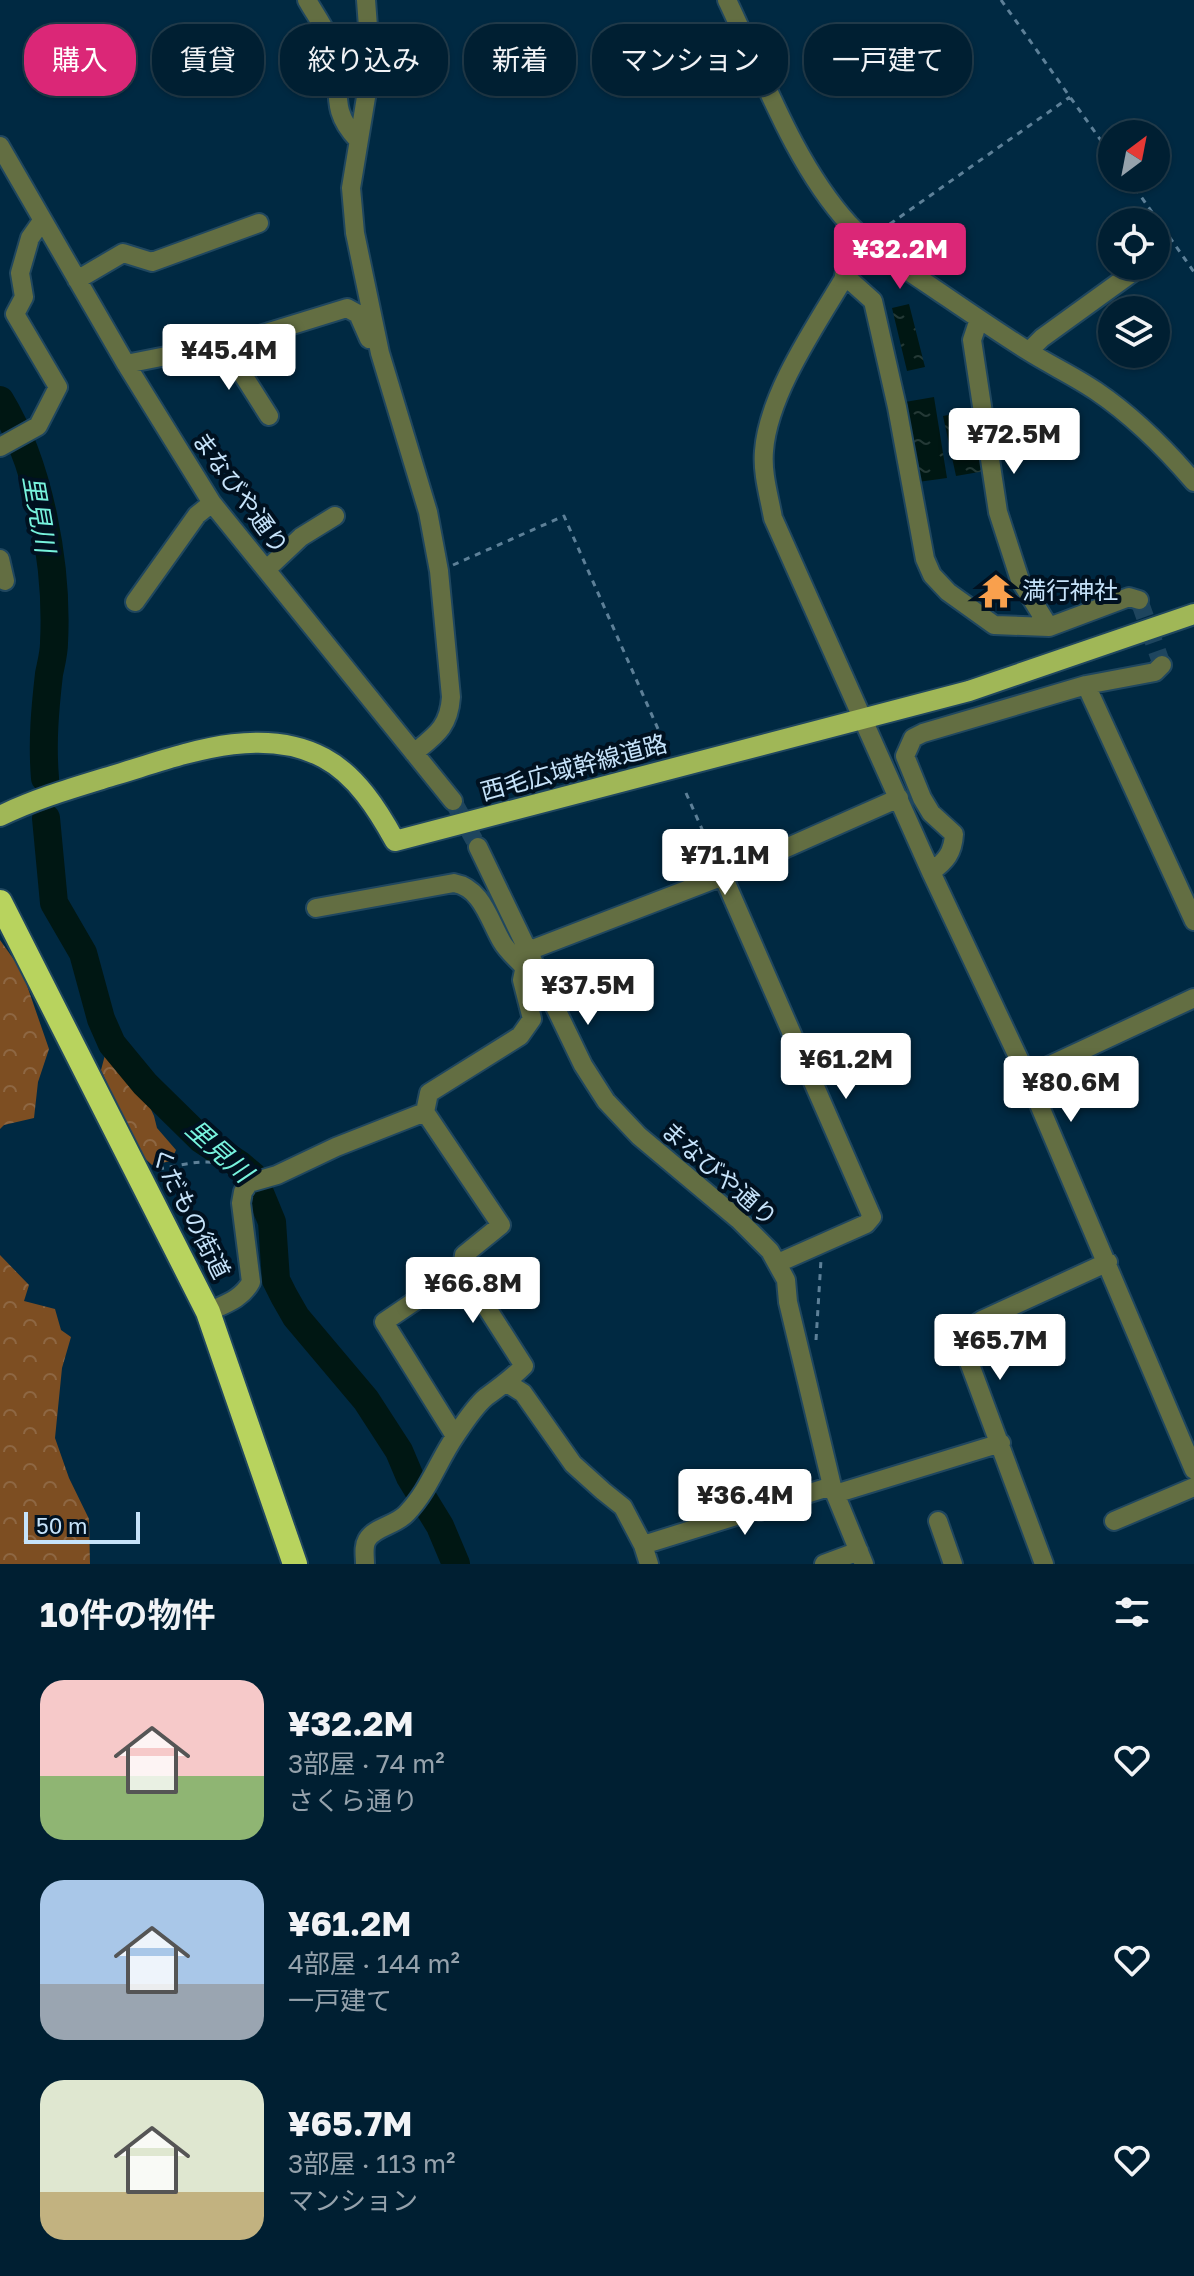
<!DOCTYPE html>
<html lang="ja">
<meta charset="utf-8">
<style>
:root{--surface:#001f32;--page:#0a273a;--text:#f1f3f6;--muted:#95a2ac;--line:#223d4d;--accent:#db2777}
body{margin:0;font-family:"Golos Text","Noto Sans JP",sans-serif;background:var(--page);color:var(--text);height:100vh;display:flex;flex-direction:column;font-size:30px;white-space:nowrap}
*{box-sizing:border-box;margin:0}
p{font-size:26px;color:var(--muted)}
.icon{flex:none;width:44px;height:44px;fill:none;stroke:currentColor;stroke-width:2;stroke-linecap:round;stroke-linejoin:round}
.map{position:relative;height:1564px;overflow:hidden}
.drawer{display:flex;flex-direction:column;background:var(--surface);flex:1}
.drawer>*{flex:none}
.top-card{position:absolute;left:24px;top:24px;width:1146px;height:72px;display:flex;gap:16px}
.needle{width:52px;rotate:32deg}
.tools{position:absolute;left:1098px;top:120px;display:grid;gap:16px}
.tools a{display:grid;place-items:center;width:72px;height:72px;border-radius:50%;background:var(--surface);box-shadow:0 2px 6px #0004,0 0 0 2px var(--line);font-size:40px}
.scale{position:absolute;left:24px;bottom:20px;width:116px;box-sizing:border-box;padding-left:8px;border:4px solid #c6e3fa;border-top:0;font-size:22px;line-height:28px;white-space:nowrap;color:#c6e3fa;-webkit-text-stroke:6px #001120;paint-order:stroke}
.price{position:absolute;translate:-50% -68px;padding:0 18px;border-radius:8px;background:#fff;color:#222;font-size:26px;line-height:52px;filter:drop-shadow(0 2px 4px #0008)}
.price::after{content:'';position:absolute;left:50%;top:48px;width:24px;height:18px;margin-left:-12px;background:inherit;clip-path:polygon(0 0,100% 0,50% 100%)}
.price.on{background:var(--accent);color:#fff}
ul{padding:0;list-style:none}
li{display:flex;align-items:center;gap:24px;height:200px;padding:0 40px}
li span{display:grid;place-items:center;flex:none;width:224px;height:160px;border-radius:24px;color:#555}
li>.icon{margin-inline-start:auto}
span .icon{width:96px;height:96px;fill:#fffc;stroke-width:1}
li b{font-size:34px}
h2{display:flex;justify-content:space-between;align-items:center;height:96px;padding:0 40px;font-size:34px}
.pill{padding:0 28px;border-radius:32px;background:var(--surface);box-shadow:0 2px 6px #0004,0 0 0 2px var(--line);font-size:28px;line-height:72px}
.pill.on{background:var(--accent);color:#fff}
.map>svg:first-child{display:block}
</style>
<div class="map">
<svg width="1194" height="1564" viewBox="0 0 1194 1564">
<defs>
<pattern id="forest-crowns" width="20" height="18" patternUnits="userSpaceOnUse" patternTransform="scale(2)"><rect width="20" height="18" fill="#7d4e22"/><path d="M2 6a3 3 0 1 1 6 0M12 15a3 3 0 1 1 6 0" fill="none" stroke="#8e6743"/></pattern>
<pattern id="water-ripples" width="26" height="14" patternUnits="userSpaceOnUse" patternTransform="scale(2)"><rect width="26" height="14" fill="#001713"/><path d="M2 4q2-2 4 0t4 0M15 11q2-2 4 0t4 0" fill="none" stroke="#243936"/></pattern>
</defs>
<rect width="100%" height="100%" fill="#002942"/>
<path fill="url(#forest-crowns)" d="M0,940l22,31 27,78 -11,33 -4,36 -30,7 -4,4z
M113,1053l24,26 17,37 3,12 19,22 -5,11 -19,4 -13,-12 -38,-83 4,-15z
M0,1255l29,30 -5,16 31,8 6,21 10,7 -9,31 -7,70 14,40 20,41 1,45h-90z"/>
<path fill="url(#water-ripples)" d="M909,304l16,63 -18,4 -15,-63z
M934,397l13,81 -29,4 -13,-80z
M973,410l12,61 -29,5 -13,-60z"/>
<g fill="none" stroke-linecap="round" stroke-linejoin="round">
<path stroke="#001713" stroke-width="28" d="M0,400c40,66 58,166 54,243 0,10 -3,21 -5,31 -4,35 -7,68 -4,104
M46,818l8,85 29,50 18,66 11,25 33,40 56,55 39,26 13,11 19,46 4,58 8,16 12,21 70,83 33,51 11,26 30,49 16,38"/>
<path stroke="#1e455e" stroke-width="18" stroke-dasharray="18 9" stroke-linecap="butt" d="M1139,600l23,65
M453,801l25,46"/>
<g stroke="#20475f" stroke-width="22">
<path id="minor" d="M307,0c9,16 22,33 27,51 9,37 -7,57 24,89
M366,0l5,67 -20,121 4,45 25,120 48,159 11,59 12,126c-2,30 -15,38 -37,56
M727,0c35,73 67,164 122,224 23,24 50,41 77,59 34,23 67,46 102,68 22,14 46,25 68,40 37,25 69,57 98,91
M0,146l126,218 86,139 241,298
M866,240c-31,60 -97,143 -102,211 -2,22 5,45 9,67l158,354 96,204 167,394
M844,275l29,26 24,106 28,152 7,16 16,17 46,33 55,2 80,-30 10,3
M77,280l46,-27 29,9 107,-39
M979,319l-7,21 26,172 22,68 29,47
M224,345l45,71
M1029,351l13,-13 94,-68
M126,364l111,-22 110,-34 11,6 11,25
M0,447l38,-21 20,-39 -43,-73 9,-17 -4,-24 10,-35 12,-17
M0,559l5,22
M266,570l35,-33 34,-21
M135,602l62,-87 15,-12
M1086,685l108,236
M478,847l105,218 23,36 33,35 99,83 32,32 16,29 2,22 44,184 32,78
M931,872c15,-11 22,-19 23,-38l-23,-21 -9,-15 -17,-42 8,-18 10,-5 163,-48 69,-13 7,-7
M723,876l149,341 -6,7 -88,39
M316,908l138,-25c28,5 35,37 48,59 5,9 14,16 21,24
M1027,1076l167,-78
M208,1312c17,-8 34,-13 43,-30l-10,-79 2,-11 6,-9 28,-8 59,-28 89,-35
M507,1383l16,10 50,71 30,27 20,16 20,38 6,19
M455,1436l-71,-114 78,-53 2,-14 37,-30 -76,-113 4,-19 91,-57 12,-17 -10,-39 6,-29 195,-75 176,-78
M751,1483l9,28
M835,1494l166,-51
M938,1521l15,43
M1114,1521l80,-34
M643,1545l189,-59
M365,1564c0,-8 -2,-17 2,-24 7,-13 30,-15 40,-27 22,-23 31,-52 49,-78 8,-12 19,-29 30,-38 14,-10 26,-19 38,-31l-62,-97
M824,1564l35,-13
M1044,1564l-85,-229 23,-15 126,-58"/>
</g>
<g stroke="#20475f" stroke-width="24">
<path id="major" d="M0,816c37,-18 76,-29 115,-41 64,-19 145,-52 209,-17 32,17 54,52 71,83l574,-150 225,-77"/>
</g>
<g stroke="#20475f" stroke-width="28">
<path id="highway" d="M0,902l208,410 87,252"/>
</g>
<path stroke="#5d8098" stroke-width="3" stroke-dasharray="6 6" stroke-linecap="butt" d="M1001,0l111,156
M1128,178l66,94
M880,231l190,-134
M453,565l111,-49 102,231
M686,793l31,70
M158,1169c28,-4 56,-15 81,3
M816,1340l5,-80"/>
<use href="#minor" stroke="#636e42" stroke-width="18"/>
<use href="#major" stroke="#a0b757" stroke-width="20"/>
<use href="#highway" stroke="#b8d35e" stroke-width="24"/>
</g>
<defs>
<g id="temple-bare" transform="scale(2.76)"><path d="M0-6L5-2H3V0L6.5 2.5H4V6H1.5V3h-3V6H-4V2.5H-6.5L-3 0V-2H-5Z" fill="#f9a04d" stroke="#001120" stroke-width="2.5" paint-order="stroke"/></g>
</defs>
<g fill-rule="evenodd">
<use href="#temple-bare" x="996" y="591"/>
</g>
<g text-anchor="middle" stroke-width="8" stroke-linejoin="round" paint-order="stroke">
<g font-size="24" fill="#c6e3fa" stroke="#001120">
<text transform="translate(240 493) rotate(54)" y="8">まなびや通り</text>
<text transform="translate(574 768) rotate(-15)" y="8">西毛広域幹線道路</text>
<text transform="translate(719 1174) rotate(41)" y="8">まなびや通り</text>
<text transform="translate(190 1213) rotate(63)" y="8">くだもの街道</text>
</g>
<g font-size="24" fill="#c6e3fa" stroke="#001120" text-anchor="start">
<text x="1022" y="599">満行神社</text>
</g>
<g font-size="26" font-style="italic" fill="#77f3dd" stroke="#001120">
<text transform="translate(39 514) rotate(80)" y="9">里見川</text>
<text transform="translate(219 1151) rotate(42)" y="9">里見川</text>
</g>
</g>
</svg>
<div class="tools">
<a><svg class="needle" viewBox="-14 -14 28 28"><path d="M0-13l5 13h-10z" fill="#e53935"/><path d="M0 13l5-13h-10z" fill="#95a2ac"/></svg></a>
<a><svg class="icon" aria-label="locate" viewBox="0 0 24 24"><circle cx="12" cy="12" r="6"/><path d="M12 2v4M12 18v4M2 12h4M18 12h4"/></svg></a>
<a><svg class="icon" aria-label="layers" viewBox="0 0 24 24"><path d="M12 4l9 5-9 5-9-5zM3 14l9 5 9-5"/></svg></a>
</div>
<div class="scale">50 m</div>
<b class="price on" style="left:900px;top:291px">¥32.2M</b>
<b class="price" style="left:229px;top:392px">¥45.4M</b>
<b class="price" style="left:1014px;top:476px">¥72.5M</b>
<b class="price" style="left:725px;top:897px">¥71.1M</b>
<b class="price" style="left:588px;top:1027px">¥37.5M</b>
<b class="price" style="left:846px;top:1101px">¥61.2M</b>
<b class="price" style="left:1071px;top:1124px">¥80.6M</b>
<b class="price" style="left:473px;top:1325px">¥66.8M</b>
<b class="price" style="left:1000px;top:1382px">¥65.7M</b>
<b class="price" style="left:745px;top:1537px">¥36.4M</b>
<div class="top-card">
<a class="pill on">購入</a>
<a class="pill">賃貸</a>
<a class="pill">絞り込み</a>
<a class="pill">新着</a>
<a class="pill">マンション</a>
<a class="pill">一戸建て</a>
</div>
</div>
<section class="drawer">
<h2>10件の物件<svg class="icon" aria-label="filters" viewBox="0 0 24 24"><path d="M4 7h16M4 17h16"/><circle cx="9" cy="7" r="2"/><circle cx="15" cy="17" r="2"/></svg></h2>
<ul>
<li><span style="background:linear-gradient(#f6c9c9 60%,#8fb573 0)"><svg class="icon" aria-label="home" viewBox="0 0 24 24"><path d="M3 11l9-7 9 7M6 9v11h12V9"/></svg></span><div><b>¥32.2M</b><p>3部屋 · 74 m²</p><p>さくら通り</p></div><svg class="icon" aria-label="heart" viewBox="0 0 24 24"><path d="M12 20l-8-8c-3-5 5-10 8-4 3-6 11-1 8 4z"/></svg></li>
<li><span style="background:linear-gradient(#a9c7e8 65%,#9aa5b1 0)"><svg class="icon" aria-label="home" viewBox="0 0 24 24"><path d="M3 11l9-7 9 7M6 9v11h12V9"/></svg></span><div><b>¥61.2M</b><p>4部屋 · 144 m²</p><p>一戸建て</p></div><svg class="icon" aria-label="heart" viewBox="0 0 24 24"><path d="M12 20l-8-8c-3-5 5-10 8-4 3-6 11-1 8 4z"/></svg></li>
<li><span style="background:linear-gradient(#dfe7d0 70%,#c2b280 0)"><svg class="icon" aria-label="home" viewBox="0 0 24 24"><path d="M3 11l9-7 9 7M6 9v11h12V9"/></svg></span><div><b>¥65.7M</b><p>3部屋 · 113 m²</p><p>マンション</p></div><svg class="icon" aria-label="heart" viewBox="0 0 24 24"><path d="M12 20l-8-8c-3-5 5-10 8-4 3-6 11-1 8 4z"/></svg></li>
</ul>
</section>
